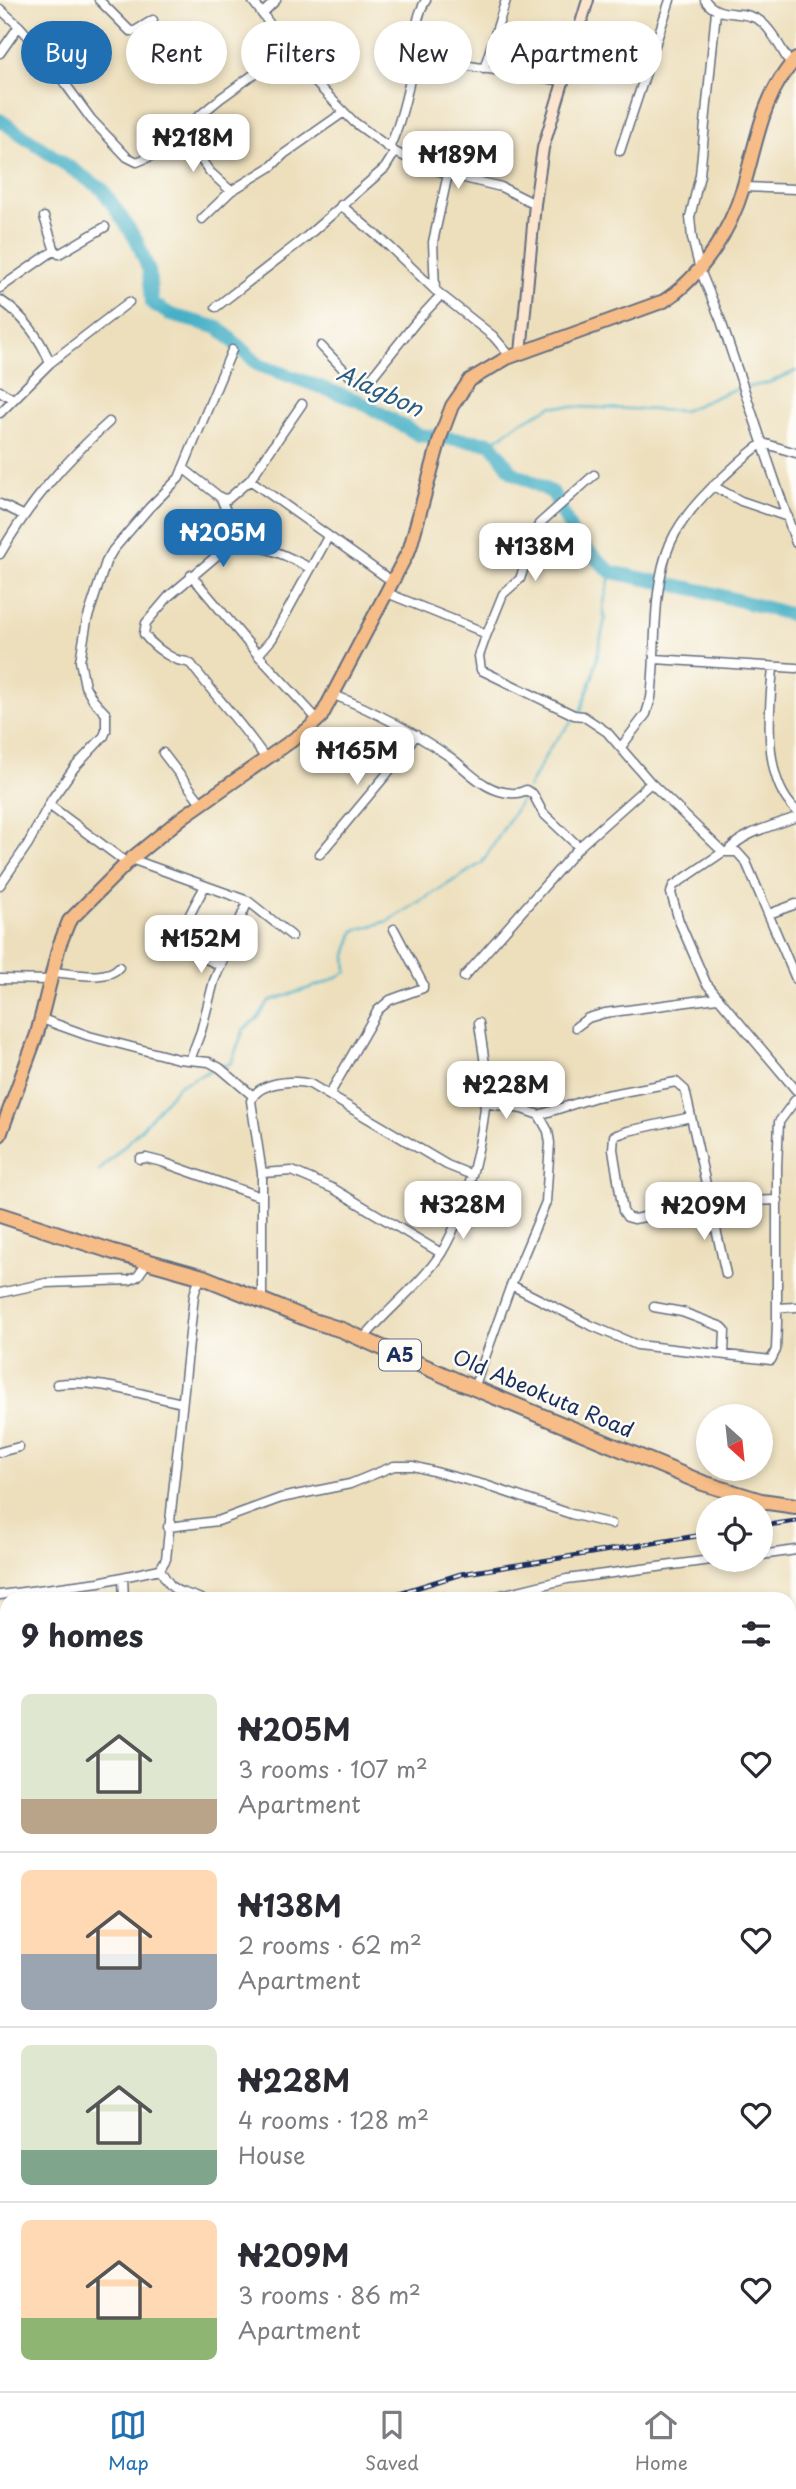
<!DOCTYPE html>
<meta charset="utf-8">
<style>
:root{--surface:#fff;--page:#f7f7f7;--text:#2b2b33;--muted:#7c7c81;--line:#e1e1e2;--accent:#1f6fb2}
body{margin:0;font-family:"Playpen Sans",sans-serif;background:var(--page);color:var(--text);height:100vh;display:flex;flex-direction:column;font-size:26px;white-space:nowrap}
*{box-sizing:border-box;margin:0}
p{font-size:23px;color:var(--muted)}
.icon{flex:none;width:38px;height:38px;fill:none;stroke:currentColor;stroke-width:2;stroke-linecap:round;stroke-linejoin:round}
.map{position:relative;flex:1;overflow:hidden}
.details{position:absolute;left:0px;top:1592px;width:796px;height:800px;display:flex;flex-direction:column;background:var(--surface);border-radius:21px 21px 0 0;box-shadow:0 4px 10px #0003}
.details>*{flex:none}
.banner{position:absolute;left:21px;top:21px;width:754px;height:63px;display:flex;gap:14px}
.needle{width:46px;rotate:153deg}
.fabs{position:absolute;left:696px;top:1404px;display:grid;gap:14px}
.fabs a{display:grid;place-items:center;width:77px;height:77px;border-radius:50%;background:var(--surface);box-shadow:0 4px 10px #0003;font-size:35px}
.price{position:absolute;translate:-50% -60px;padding:0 16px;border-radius:14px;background:#fff;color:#222;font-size:23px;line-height:46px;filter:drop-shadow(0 2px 4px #0008)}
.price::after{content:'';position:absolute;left:50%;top:42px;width:21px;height:16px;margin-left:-10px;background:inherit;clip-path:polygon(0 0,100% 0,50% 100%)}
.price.on{background:var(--accent);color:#fff}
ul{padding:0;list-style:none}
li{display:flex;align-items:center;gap:21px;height:175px;padding:0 21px}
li+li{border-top:2px solid var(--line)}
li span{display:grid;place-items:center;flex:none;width:196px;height:140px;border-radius:10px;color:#555}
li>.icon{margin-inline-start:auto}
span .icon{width:84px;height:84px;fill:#fffc;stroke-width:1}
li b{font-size:30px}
h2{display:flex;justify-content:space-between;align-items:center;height:84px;padding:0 21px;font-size:30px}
.chip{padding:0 24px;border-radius:32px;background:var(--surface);box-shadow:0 4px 10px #0003;font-size:24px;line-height:63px}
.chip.on{background:var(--accent);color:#fff}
.menu{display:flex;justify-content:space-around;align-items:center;height:98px;border-top:2px solid var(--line);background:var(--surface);font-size:19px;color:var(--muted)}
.menu a{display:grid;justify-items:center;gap:4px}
.menu .on{color:var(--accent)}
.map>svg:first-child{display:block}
</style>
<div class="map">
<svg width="796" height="2391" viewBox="0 0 796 2391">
<rect width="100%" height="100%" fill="#fdfcf7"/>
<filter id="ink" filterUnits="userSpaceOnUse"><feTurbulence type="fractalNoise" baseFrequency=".0143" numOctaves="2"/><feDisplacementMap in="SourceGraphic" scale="14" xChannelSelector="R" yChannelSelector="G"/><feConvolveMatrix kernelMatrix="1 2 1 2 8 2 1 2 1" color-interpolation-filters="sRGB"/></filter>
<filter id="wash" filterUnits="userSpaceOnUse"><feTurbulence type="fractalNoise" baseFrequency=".00686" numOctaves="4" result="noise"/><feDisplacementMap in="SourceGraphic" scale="28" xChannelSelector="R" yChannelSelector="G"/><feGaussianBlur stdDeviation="1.57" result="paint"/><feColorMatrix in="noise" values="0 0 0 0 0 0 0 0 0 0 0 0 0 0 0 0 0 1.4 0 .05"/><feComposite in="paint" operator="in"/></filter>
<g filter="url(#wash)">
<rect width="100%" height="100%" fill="#eddfbc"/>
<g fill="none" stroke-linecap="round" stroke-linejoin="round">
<path stroke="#47b0c6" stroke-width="2.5" d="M491,443l28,-20 33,-17 131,5 47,-20 38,-8 28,-12
M580,713l13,-37 12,-57 -2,-12 8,-35
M528,788l23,-42 24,-28
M220,1067l11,-4 13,-34 14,-11 11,-17 56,-18 22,-11 -1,-17 8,-24 34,-10 94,-58 43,-69
M99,1171l42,-42 39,-45c11,-2 22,-11 34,-15
M789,2358l7,-2
M742,2391l2,-6"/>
<path stroke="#47b0c6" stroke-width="14" d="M0,120l103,70 34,51 12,30 3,32 19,12 48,13 40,37 100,36 60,34 72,8 21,29 41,21 22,46 36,33 93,19 92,25"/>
</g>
</g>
<g filter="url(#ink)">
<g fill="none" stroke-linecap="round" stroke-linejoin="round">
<g stroke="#646d7f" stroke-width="11">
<path id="street" d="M99,0l31,31h5l18,-11
M705,0c13,20 36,8 54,20 13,9 23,31 32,45
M0,9l19,17 23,26 49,67 36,38 10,5 12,-5 72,-59 68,-49
M716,11l-16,164 -10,42 2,21 8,32 21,51 75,222
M262,14l14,-14
M579,29l77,13
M0,53l19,-27
M414,57l149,24
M484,69l22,-69
M180,131l30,41 21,19
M389,148c13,-27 20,-61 25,-90 4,-24 -1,-36 12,-58
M620,151l50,-151
M395,152l27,13 26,9 53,13 34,17
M744,187l52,2
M341,205l48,41 46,44 58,46 18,21
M44,217l11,34
M202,219l29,-28 41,-25 12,-12 60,-42
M0,288l49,-34 6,-3 4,3 46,-27
M435,290l-2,-48 15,-68
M0,300c22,14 41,39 50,63l-50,50
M216,307l89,-69 80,-70 10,-16 -41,-30 -47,-48 -55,-74
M321,346l30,31 12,7 5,-2 48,-60 25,-27
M50,363l79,-61
M0,391l13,8
M302,404l-52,76 143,102
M183,468l38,30
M594,475l-55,49 -19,55 -17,15 -17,42 -7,20 2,14 93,45 9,1 24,16 44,51 72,69
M250,480l-22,19 -7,-1c12,33 19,43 52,53 13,4 25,11 37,17
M713,486l28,15 47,16
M0,504l23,11
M240,536l-71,60 -23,27 -2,11c7,10 20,20 31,25 6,3 10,1 16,5 24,32 52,61 75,95
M0,554c30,-52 64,-92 109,-132
M191,575l67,80
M387,593l89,36 10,7
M655,659l141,9
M773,668c-4,41 -11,112 23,142
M334,695c41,16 79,37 116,62 11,8 22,20 34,27 11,7 30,13 42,6l7,4 10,19 36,34
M318,720l-60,-65 14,-16 56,-102
M621,747l25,-33 5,-16c6,-48 0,-109 19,-154 11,-26 32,-48 53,-67 13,-12 25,-24 40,-34l33,10
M163,753l39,51
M49,805l78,58
M728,851c15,-19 46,-25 68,-34
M320,854l66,-79 30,-40
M131,859l117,42 44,35
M0,885l28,-41 24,-45 22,-31 30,-32 2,-5v-17l-13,-14 -8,-14 -5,-25 7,-41 19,-58 7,-12 36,-42 30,-30 53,-128
M205,886c-9,18 -29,45 -18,64l34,16
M769,914l27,-10
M52,972c19,1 55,10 67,-5
M464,977l115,-130 72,-64
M0,979l50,1
M796,979l-50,-117 -9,-10h-14l-50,34 -2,7 8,28 27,62 90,107
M39,1018l50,18 89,23 31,3 11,6 33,28
M576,1027l12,-9 17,-5 112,-15
M190,1060l11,-29 13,-50 34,-80
M329,1095l49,-85 12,-10 33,-12v-4l-29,-55
M539,1115l57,-18 80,-15 9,8 41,184
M691,1117l-63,14 -14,5 -1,13 10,62 4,6 7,2 89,-17 55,-2
M140,1159l6,-1 16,4 99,35
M262,1173l30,-2 42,18 107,64
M511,1285l79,40 47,20 134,15 5,-10 1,-28v-155l2,-45 17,-23
M0,1293l46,-10 84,-3 8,-4 11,-16
M262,1299v-126l-11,-72c6,-19 43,-22 59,-17l137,81 25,10
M654,1307l28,5 40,15 3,3 -1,24
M777,1308l19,-1
M363,1339c24,-30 58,-54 79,-87 25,-42 46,-128 44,-176 -1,-18 -5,-36 -7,-53
M57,1384c42,-5 85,11 125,19
M474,1388l37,-103 35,-83 4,-59 -2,-12 -9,-16 -17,-6 -38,-6
M0,1452l19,-5
M168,1527l50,-6 63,-23 69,-14 44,-18h19l72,19 86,29 40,10
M761,1555l35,-5
M160,1569c15,28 17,19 43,31
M123,1577l1,23
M540,1586l2,14
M0,1595l99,-13 61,-13 6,-10 28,-264 3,-10 6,-8
M422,1600l19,-3 22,3
M471,1600l18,-2 78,-19 151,-20
M789,1637h7
M789,1695l7,-1
M789,1787l7,-1
M0,1889l7,-2
M0,2037l7,-5
M0,2098l7,-1
M789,2169l7,1
M0,2217l7,17
M789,2249l7,-1
M0,2281l7,-31
M0,2288l5,19 -1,15
M0,2330l7,10
M40,2385l12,6
M208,2385l2,6
M387,2385l2,6
M484,2385l2,6
M565,2385l2,6
M22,2391l8,-6
M651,2391l25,-6"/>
</g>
<g stroke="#646d7f" stroke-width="14">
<path id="secondary" d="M521,353l14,-149 8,-56 45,-148"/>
</g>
<g stroke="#646d7f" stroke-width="16">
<path id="primary" d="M0,1135l37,-101 22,-88 10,-25 62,-62 53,-43 123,-86 14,-13 89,-169 31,-113 11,-29 18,-26 37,-22 157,-57c38,-25 66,-70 79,-113 14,-45 19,-94 53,-129"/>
</g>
<g stroke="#646d7f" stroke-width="18">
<path id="highway" d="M0,1215l114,37 89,25 107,43 32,10 120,53 241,100 58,18 35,5"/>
</g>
<use href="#street" stroke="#fff" stroke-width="8"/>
<use href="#secondary" stroke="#fce5cf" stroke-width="10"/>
<use href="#primary" stroke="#f7bd88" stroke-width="12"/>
<use href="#highway" stroke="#f7bd88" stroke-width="14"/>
<g stroke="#1b2f5e" stroke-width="5">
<path id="rail" d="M761,1526l35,-5
M377,1600l84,-26 248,-40
M0,2020l7,-5"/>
</g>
<use href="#rail" stroke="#fdfcf7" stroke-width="2.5" stroke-dasharray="8" stroke-linecap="butt"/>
</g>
</g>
<g text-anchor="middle" stroke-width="5" stroke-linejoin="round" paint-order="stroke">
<rect fill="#fdfcf7" stroke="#5f6c8c" stroke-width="2" x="379" y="1339.5" width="42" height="31" rx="5"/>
<g font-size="19" font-weight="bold" fill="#1b2f5e">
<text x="400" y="1362">A5</text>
</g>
<g font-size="21" fill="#1b2f5e" stroke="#fdfcf7">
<text transform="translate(543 1394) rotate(23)" y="7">Old Abeokuta Road</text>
</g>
<g font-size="23" font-style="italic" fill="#2a5c82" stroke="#fdfcf7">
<text transform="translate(380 391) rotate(25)" y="8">Alagbon</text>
</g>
</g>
</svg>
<div class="fabs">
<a><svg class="needle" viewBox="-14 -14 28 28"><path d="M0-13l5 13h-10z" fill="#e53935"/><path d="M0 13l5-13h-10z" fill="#7c7c81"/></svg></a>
<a><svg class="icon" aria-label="locate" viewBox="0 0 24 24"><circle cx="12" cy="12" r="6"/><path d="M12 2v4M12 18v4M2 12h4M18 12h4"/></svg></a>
</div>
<b class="price" style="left:193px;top:174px">₦218M</b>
<b class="price" style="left:458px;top:191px">₦189M</b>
<b class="price on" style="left:223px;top:569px">₦205M</b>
<b class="price" style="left:535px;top:583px">₦138M</b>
<b class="price" style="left:357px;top:787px">₦165M</b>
<b class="price" style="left:201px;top:975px">₦152M</b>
<b class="price" style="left:506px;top:1121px">₦228M</b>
<b class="price" style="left:463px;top:1241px">₦328M</b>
<b class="price" style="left:704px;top:1242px">₦209M</b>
<div class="banner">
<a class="chip on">Buy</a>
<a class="chip">Rent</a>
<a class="chip">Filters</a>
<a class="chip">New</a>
<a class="chip">Apartment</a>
</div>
<section class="details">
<h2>9 homes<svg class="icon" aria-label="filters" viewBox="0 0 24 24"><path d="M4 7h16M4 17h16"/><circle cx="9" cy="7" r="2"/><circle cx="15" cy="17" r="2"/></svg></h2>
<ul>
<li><span style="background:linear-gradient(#dfe7d0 75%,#b9a48a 0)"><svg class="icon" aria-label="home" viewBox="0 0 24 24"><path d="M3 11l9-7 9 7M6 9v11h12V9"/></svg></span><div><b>₦205M</b><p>3 rooms · 107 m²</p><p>Apartment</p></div><svg class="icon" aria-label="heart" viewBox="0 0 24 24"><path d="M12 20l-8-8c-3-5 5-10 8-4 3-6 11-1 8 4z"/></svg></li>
<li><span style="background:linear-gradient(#ffd9b3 60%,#9aa5b1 0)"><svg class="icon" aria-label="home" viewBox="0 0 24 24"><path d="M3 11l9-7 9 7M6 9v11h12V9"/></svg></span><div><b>₦138M</b><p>2 rooms · 62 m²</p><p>Apartment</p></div><svg class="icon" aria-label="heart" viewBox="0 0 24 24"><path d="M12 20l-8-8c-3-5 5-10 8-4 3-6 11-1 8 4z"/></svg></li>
<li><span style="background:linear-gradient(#dfe7d0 75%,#7fa58c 0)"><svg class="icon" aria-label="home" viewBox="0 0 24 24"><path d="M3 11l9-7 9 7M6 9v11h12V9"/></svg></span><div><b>₦228M</b><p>4 rooms · 128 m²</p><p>House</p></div><svg class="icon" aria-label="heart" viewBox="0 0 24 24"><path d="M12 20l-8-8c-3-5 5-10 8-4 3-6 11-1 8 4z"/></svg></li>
<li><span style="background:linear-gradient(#ffd9b3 70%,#8fb573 0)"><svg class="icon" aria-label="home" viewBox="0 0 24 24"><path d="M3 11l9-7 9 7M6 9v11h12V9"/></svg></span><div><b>₦209M</b><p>3 rooms · 86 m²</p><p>Apartment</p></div><svg class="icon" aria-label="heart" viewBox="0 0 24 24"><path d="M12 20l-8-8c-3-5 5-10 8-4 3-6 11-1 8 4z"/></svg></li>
</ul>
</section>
</div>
<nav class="menu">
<a class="on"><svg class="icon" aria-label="map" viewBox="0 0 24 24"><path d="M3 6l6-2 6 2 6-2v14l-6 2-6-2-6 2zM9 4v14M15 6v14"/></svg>Map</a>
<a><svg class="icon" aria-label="saved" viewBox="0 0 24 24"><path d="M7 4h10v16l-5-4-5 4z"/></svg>Saved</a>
<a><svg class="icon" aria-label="home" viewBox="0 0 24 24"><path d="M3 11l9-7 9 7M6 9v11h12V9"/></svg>Home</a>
</nav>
